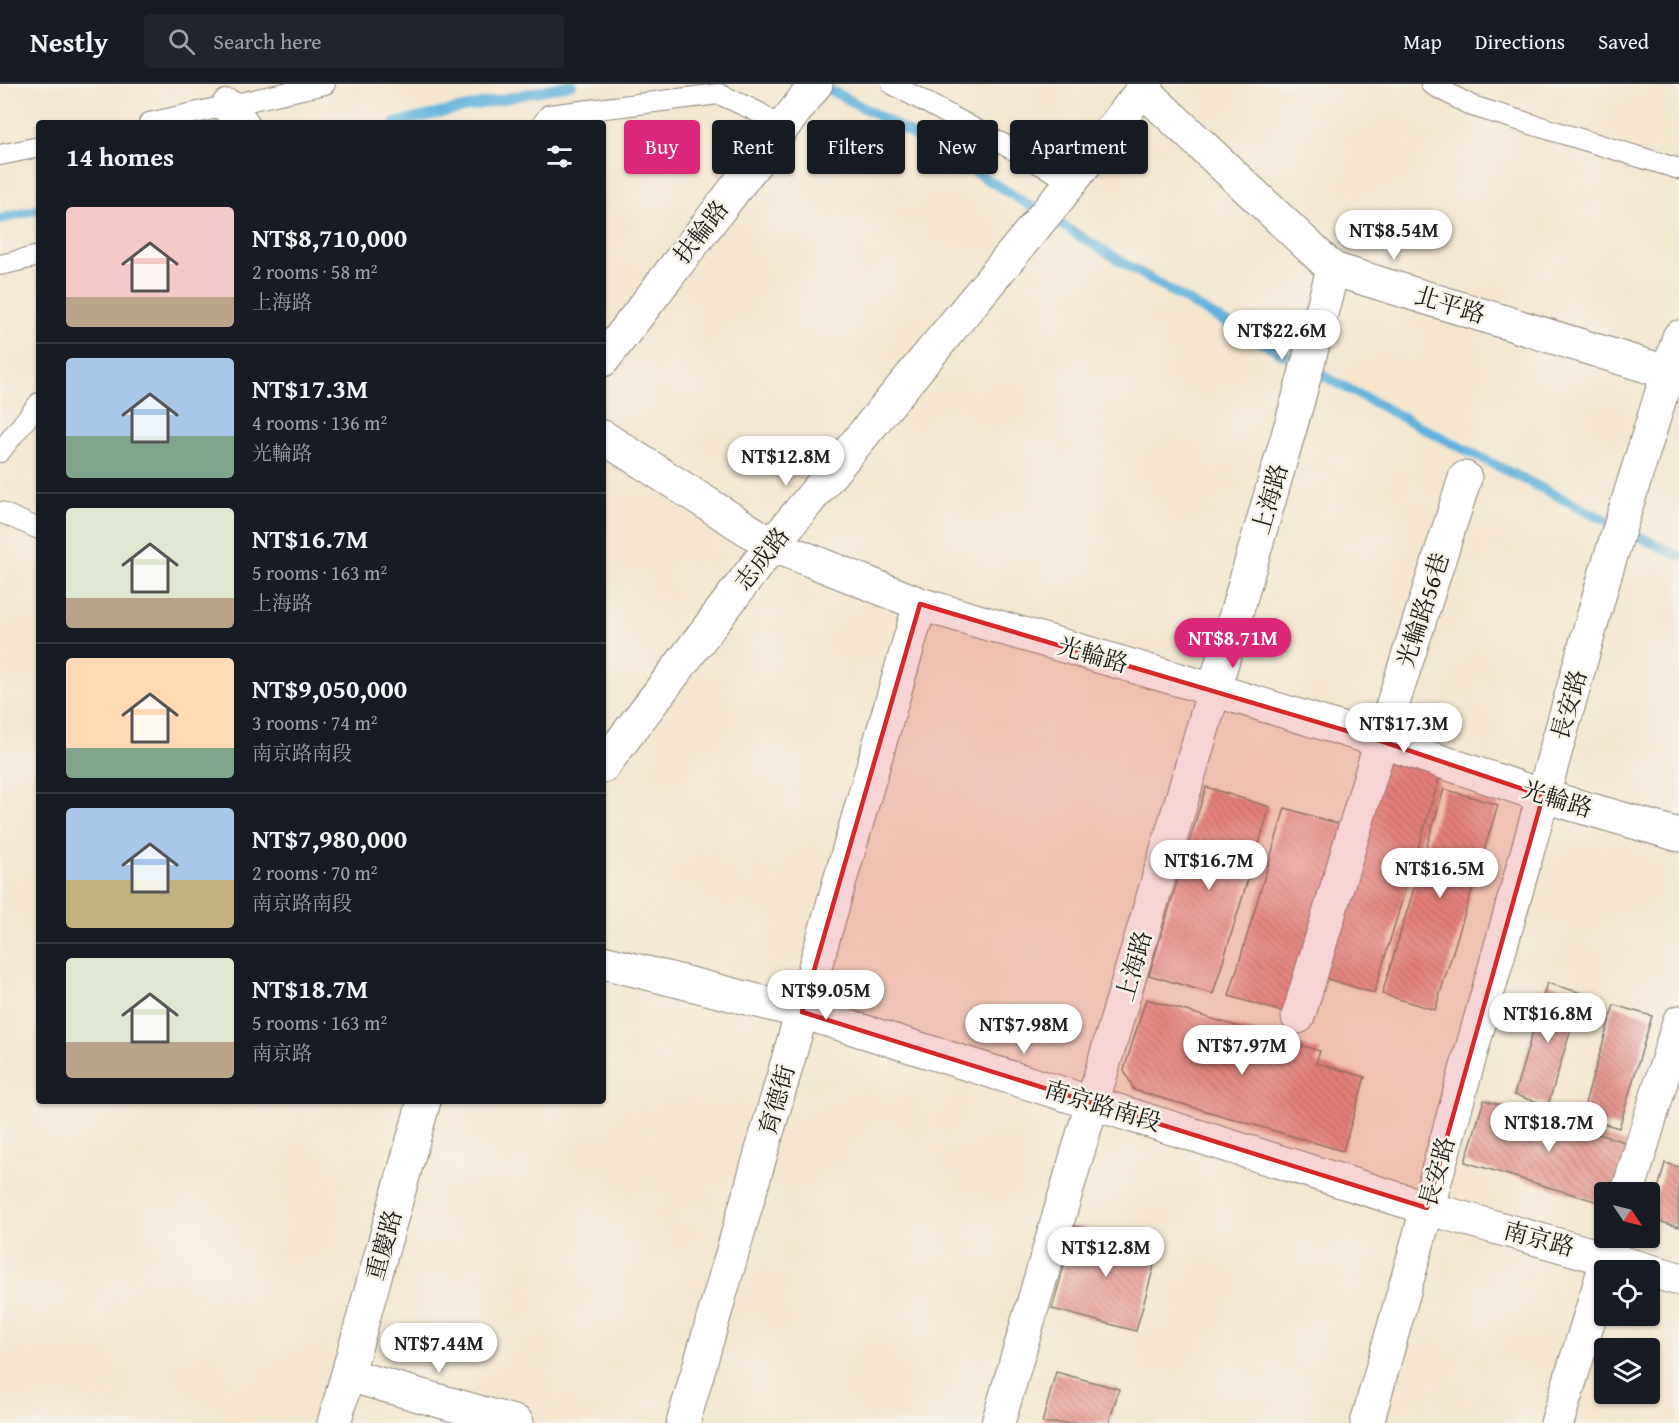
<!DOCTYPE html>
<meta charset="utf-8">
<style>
:root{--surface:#171b24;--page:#20242c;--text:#f1f3f6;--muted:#9ea1a6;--line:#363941;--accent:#db2777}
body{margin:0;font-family:"Gentium Book Plus","Noto Serif TC",serif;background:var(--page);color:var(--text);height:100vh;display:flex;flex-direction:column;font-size:22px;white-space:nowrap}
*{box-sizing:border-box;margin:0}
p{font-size:20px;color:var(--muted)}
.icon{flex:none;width:33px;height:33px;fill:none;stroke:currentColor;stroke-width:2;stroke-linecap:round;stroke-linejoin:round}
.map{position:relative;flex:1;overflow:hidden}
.drawer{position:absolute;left:36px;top:36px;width:570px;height:984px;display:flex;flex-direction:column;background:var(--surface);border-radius:6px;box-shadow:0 2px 4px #0004}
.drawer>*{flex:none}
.guide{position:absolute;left:624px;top:36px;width:570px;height:54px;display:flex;gap:12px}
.needle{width:39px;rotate:125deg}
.fabs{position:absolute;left:1594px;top:1098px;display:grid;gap:12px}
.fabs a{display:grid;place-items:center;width:66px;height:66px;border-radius:6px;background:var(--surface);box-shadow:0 2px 4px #0004;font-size:30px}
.price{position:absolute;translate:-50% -51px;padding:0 14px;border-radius:21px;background:#fff;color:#222;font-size:20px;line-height:39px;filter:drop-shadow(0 2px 3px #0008)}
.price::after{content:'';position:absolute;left:50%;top:36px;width:18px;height:14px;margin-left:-9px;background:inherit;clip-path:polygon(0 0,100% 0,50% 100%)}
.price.on{background:var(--accent);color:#fff}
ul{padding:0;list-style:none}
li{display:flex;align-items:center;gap:18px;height:150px;padding:0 30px}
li+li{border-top:2px solid var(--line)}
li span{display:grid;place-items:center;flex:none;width:168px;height:120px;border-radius:6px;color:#555}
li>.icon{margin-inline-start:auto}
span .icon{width:72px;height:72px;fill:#fffc;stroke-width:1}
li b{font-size:26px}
h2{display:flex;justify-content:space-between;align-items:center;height:72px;padding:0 30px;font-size:26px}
.pill{padding:0 21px;border-radius:6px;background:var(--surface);box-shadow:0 2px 4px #0004;font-size:21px;line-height:54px}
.pill.on{background:var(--accent);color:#fff}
header{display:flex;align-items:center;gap:36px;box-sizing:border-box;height:84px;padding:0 30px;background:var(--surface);border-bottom:2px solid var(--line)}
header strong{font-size:28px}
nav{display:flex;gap:33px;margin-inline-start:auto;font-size:21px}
.search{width:420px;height:54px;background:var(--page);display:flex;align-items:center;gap:15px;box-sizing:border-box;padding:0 21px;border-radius:6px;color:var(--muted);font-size:22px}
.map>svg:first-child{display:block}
</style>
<header>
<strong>Nestly</strong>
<div class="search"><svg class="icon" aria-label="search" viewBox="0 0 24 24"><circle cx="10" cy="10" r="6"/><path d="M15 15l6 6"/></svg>Search here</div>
<nav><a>Map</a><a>Directions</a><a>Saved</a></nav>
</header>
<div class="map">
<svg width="1679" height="1339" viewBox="0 0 1679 1339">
<defs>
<pattern id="building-back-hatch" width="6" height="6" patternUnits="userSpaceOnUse" patternTransform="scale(1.5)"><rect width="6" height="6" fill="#e5958e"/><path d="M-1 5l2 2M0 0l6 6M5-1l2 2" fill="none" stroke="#b97973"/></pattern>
</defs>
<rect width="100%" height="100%" fill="#f7f3e8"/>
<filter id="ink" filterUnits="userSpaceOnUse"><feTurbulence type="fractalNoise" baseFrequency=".0167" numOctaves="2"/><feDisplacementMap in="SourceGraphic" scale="12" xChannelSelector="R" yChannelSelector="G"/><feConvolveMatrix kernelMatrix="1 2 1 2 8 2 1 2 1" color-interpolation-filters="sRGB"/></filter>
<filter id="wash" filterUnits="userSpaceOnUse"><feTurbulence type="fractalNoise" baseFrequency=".008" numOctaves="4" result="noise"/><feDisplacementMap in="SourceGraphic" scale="24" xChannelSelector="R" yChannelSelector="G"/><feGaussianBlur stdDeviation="1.35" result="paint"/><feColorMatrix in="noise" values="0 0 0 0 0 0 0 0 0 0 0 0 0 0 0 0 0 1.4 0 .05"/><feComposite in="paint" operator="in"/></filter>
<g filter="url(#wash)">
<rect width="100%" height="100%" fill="#f4e6cf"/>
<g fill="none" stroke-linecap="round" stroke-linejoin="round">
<path stroke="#61b2dc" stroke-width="10" d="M818,0c140,70 268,161 405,237 149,83 302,160 456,235
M395,39l177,-39
M0,135l39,-10"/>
</g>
<g id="blocks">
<path fill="url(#building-back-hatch)" d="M1385,668l57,17 -68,224 -56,-17z
M1206,703l64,20 -57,187 -64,-19z
M1444,705l54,16 -63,205 -53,-16z
M1285,724l64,19 -56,188 -64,-19z
M1547,899l35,10 -34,112 -34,-10z
M1146,915l174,52 -4,12 49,14 -22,74 -209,-61 -10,-20z
M1614,921l38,11 -33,112 -38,-11z
M1484,1016l151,45 -14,47h-16v12l-140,-42z
M1665,1079l14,4v60l-29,-8z
M1075,1142l84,22 -23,83 -84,-22z
M1056,1288l63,17 -10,34h-67z"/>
</g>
</g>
<g filter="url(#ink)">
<use href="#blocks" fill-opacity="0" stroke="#888176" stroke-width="1.5"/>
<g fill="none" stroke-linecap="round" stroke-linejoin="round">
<g stroke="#888176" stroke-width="22">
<path id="service" d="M892,0l179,97
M1431,0l41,22 207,63
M149,39l176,-39
M543,39l6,-8 170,-21 39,18 23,16
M0,71l39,-8
M0,181l39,-9
M0,368l39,-49
M0,428l39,17"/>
</g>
<g stroke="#888176" stroke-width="35">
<path id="minor" d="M1143,6l190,179 346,107
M228,22l14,17
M603,276l213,-276
M603,353l169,108 148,59 294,86 167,51 162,55 136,39
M603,682l169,-221 289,-350 86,-111
M603,878l199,50 625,196 252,71
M1298,933l83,-276 84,-263
M1628,1108l51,-170
M348,1291l169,48
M334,1339l90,-322
M683,1339l237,-819
M998,1339l216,-733 83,-286 36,-135
M1367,1339l238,-848 74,-238
M1557,1339l57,-185"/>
</g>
<use href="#service" stroke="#fff" stroke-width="20"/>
<use href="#minor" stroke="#fff" stroke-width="33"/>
</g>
</g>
<path fill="#d62828" fill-opacity="0.2" stroke="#d62828" stroke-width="4.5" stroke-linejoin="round" d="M920,520l461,137 162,55 -116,412 -625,-196z"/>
<g text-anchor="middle" stroke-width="5" stroke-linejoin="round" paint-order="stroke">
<g font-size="24" fill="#1c1c1c" stroke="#f7f3e8">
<text transform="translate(701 148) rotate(-52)" y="8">扶輪路</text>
<text transform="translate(1450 221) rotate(17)" y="8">北平路</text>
<text transform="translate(1270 415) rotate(-74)" y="8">上海路</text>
<text transform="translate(762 475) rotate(-52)" y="8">志成路</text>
<text transform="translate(1423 526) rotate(-72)" y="8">光輪路56巷</text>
<text transform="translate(1093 571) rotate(16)" y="8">光輪路</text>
<text transform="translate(1569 621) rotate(-74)" y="8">長安路</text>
<text transform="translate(1557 715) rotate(17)" y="8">光輪路</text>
<text transform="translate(1134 882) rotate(-74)" y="8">上海路</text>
<text transform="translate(777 1016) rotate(-74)" y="8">育德街</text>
<text transform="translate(1103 1022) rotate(17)" y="8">南京路南段</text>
<text transform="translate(1437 1088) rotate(-74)" y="8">長安路</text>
<text transform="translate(1539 1155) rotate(15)" y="8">南京路</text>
<text transform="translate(384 1161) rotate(-74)" y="8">重慶路</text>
</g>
</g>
</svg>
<div class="fabs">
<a><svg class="needle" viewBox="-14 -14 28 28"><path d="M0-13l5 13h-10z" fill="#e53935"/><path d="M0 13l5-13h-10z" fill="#9ea1a6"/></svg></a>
<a><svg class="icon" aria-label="locate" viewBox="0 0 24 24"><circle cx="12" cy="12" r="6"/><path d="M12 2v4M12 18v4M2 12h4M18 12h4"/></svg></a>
<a><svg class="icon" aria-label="layers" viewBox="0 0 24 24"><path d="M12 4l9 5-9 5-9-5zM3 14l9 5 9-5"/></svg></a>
</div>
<b class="price" style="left:1394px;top:177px">NT$8.54M</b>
<b class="price" style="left:1282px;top:277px">NT$22.6M</b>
<b class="price" style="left:786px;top:403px">NT$12.8M</b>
<b class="price on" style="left:1233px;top:585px">NT$8.71M</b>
<b class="price" style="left:1404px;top:670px">NT$17.3M</b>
<b class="price" style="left:1209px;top:807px">NT$16.7M</b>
<b class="price" style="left:1440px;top:815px">NT$16.5M</b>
<b class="price" style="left:826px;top:937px">NT$9.05M</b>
<b class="price" style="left:1548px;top:960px">NT$16.8M</b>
<b class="price" style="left:1024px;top:971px">NT$7.98M</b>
<b class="price" style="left:1242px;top:992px">NT$7.97M</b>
<b class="price" style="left:1549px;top:1069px">NT$18.7M</b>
<b class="price" style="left:1106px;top:1194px">NT$12.8M</b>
<b class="price" style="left:439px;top:1290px">NT$7.44M</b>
<div class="guide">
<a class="pill on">Buy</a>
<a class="pill">Rent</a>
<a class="pill">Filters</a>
<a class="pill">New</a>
<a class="pill">Apartment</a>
</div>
<section class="drawer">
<h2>14 homes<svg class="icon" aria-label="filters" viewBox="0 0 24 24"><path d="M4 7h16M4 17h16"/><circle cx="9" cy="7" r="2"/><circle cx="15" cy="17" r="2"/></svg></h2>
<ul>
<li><span style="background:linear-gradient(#f6c9c9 75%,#b9a48a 0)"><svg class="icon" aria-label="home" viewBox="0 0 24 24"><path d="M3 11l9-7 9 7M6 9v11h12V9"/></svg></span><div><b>NT$8,710,000</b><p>2 rooms · 58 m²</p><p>上海路</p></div></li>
<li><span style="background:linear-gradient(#a9c7e8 65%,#7fa58c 0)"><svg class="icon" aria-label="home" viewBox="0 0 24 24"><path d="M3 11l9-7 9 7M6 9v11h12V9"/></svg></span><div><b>NT$17.3M</b><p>4 rooms · 136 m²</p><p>光輪路</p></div></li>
<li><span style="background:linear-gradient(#dfe7d0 75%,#b9a48a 0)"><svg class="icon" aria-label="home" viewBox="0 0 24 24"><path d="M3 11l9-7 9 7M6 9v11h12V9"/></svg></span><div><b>NT$16.7M</b><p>5 rooms · 163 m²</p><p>上海路</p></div></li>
<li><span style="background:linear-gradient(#ffd9b3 75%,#7fa58c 0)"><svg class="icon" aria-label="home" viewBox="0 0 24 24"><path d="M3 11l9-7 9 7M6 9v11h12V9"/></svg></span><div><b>NT$9,050,000</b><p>3 rooms · 74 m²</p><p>南京路南段</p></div></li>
<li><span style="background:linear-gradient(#a9c7e8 60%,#c2b280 0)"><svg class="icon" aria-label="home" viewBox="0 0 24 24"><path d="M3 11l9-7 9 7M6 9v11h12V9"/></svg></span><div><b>NT$7,980,000</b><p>2 rooms · 70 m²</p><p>南京路南段</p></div></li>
<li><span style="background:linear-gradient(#dfe7d0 70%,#b9a48a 0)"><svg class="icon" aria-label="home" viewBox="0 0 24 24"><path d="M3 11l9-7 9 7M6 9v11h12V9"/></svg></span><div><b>NT$18.7M</b><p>5 rooms · 163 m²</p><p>南京路</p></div></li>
</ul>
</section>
</div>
